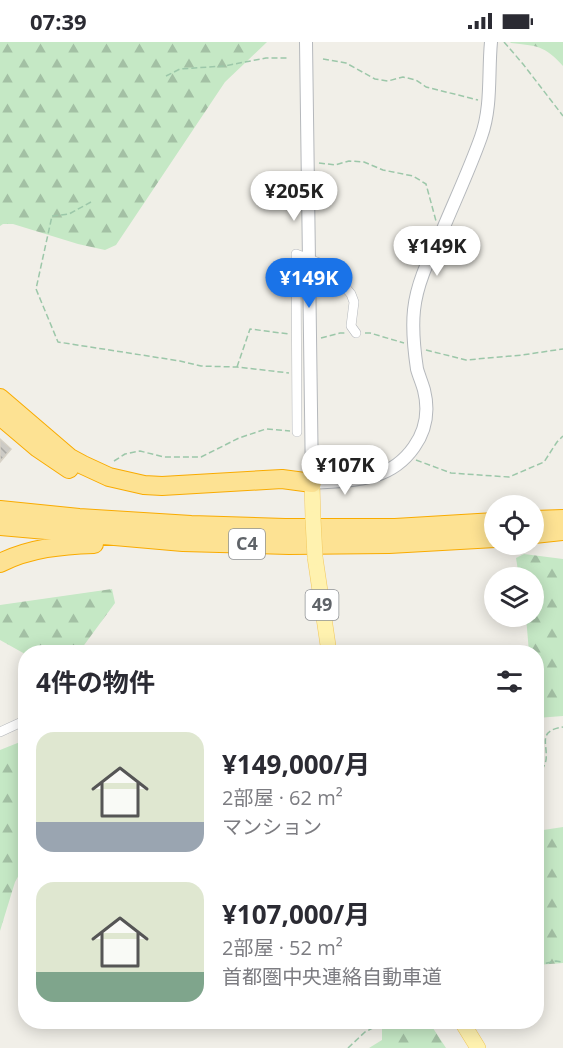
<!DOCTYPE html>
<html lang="ja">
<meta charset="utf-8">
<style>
:root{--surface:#fff;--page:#f7f7f7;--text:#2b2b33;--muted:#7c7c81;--accent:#1a73e8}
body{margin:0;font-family:"Open Sans","Noto Sans JP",sans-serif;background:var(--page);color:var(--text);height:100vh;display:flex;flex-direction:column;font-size:22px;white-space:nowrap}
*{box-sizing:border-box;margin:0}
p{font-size:20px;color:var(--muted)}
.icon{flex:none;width:33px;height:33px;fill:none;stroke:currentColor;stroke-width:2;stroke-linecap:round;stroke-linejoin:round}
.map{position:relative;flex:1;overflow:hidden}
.panel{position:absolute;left:18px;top:603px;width:526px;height:384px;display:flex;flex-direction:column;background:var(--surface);border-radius:24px;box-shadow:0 3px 15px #0003}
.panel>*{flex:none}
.controls{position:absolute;left:484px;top:453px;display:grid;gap:12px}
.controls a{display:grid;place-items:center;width:60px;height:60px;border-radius:50%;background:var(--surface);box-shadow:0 3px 15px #0003;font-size:30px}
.price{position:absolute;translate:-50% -51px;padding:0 14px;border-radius:21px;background:#fff;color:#222;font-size:20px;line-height:39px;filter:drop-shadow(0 2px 3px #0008)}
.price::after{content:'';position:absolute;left:50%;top:36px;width:18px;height:14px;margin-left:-9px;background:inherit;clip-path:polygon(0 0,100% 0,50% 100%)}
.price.on{background:var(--accent);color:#fff}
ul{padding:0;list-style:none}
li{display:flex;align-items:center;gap:18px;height:150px;padding:0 18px}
li span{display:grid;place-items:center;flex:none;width:168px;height:120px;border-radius:18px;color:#555}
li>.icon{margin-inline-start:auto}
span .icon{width:72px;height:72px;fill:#fffc;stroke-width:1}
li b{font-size:26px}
h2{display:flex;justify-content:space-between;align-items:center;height:72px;padding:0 18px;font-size:26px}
.status{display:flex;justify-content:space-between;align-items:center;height:42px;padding:0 30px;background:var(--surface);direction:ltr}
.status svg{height:16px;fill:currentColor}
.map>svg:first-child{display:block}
</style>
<div class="status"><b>07:39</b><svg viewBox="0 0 49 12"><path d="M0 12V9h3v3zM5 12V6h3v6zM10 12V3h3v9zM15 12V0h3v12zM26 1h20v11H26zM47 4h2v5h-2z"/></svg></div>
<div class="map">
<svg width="563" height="1006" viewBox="0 0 563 1006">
<defs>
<pattern id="forest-firs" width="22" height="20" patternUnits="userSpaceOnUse" patternTransform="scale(1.5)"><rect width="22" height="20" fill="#c5e8c5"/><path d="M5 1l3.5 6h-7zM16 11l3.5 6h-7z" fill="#a3c0a4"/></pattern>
<pattern id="building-back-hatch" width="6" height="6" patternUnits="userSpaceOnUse" patternTransform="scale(1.5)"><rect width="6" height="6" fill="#cccac5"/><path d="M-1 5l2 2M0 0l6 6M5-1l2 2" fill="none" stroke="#a9a8a4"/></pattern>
</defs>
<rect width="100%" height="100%" fill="#f1efe8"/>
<path fill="url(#forest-firs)" d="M0,0h267l-42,40 -109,163 -11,5 -27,-6 -65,-20h-10l-3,2z
M510,0h53v24c-19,-21 -26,-20 -52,-23z
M524,512l39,5v157l-26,2v-66h-8l-3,-35 8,-1v-38l-15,-1 -3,-19z
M112,547l3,14 -36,49h-53l-1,2 -25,-14v-35z
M25,698v124l-10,18 -15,49v-181z
M563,785v136l-26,2v-134z
M382,980h47l17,26h-77l13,-8z"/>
<path fill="url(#building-back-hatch)" stroke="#d6d1c6" stroke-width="1.5" d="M0,397l11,10 -11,13z"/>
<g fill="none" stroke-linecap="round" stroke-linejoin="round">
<g stroke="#b5b8bc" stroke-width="10">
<path id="minor" d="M297,390l-1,-178 31,12 24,28 3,8 -3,24 5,7
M0,690l26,-12"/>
</g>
<g stroke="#b5b8bc" stroke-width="14">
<path id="tertiary" d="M306,0l6,441c39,-3 77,0 102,-36 12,-17 15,-37 10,-57 -2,-7 -5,-14 -7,-21 -3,-20 -5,-40 -3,-59 3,-29 17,-55 29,-81 13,-31 27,-61 38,-92 11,-30 7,-64 10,-95"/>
</g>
<g stroke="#f2c960" stroke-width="16">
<path id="primary" d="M312,441l1,36
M315,515l14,95
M462,980l16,26"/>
</g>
<g stroke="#f9ab00" stroke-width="20">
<path id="motorway" d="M0,356l70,60 13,7 26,12 35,8 18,1 120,-7 30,4
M0,374l38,32 31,21
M0,468l79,8 112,7 94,3h110l100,-6
M534,478l29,-1
M0,484l183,16 106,3 100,-1 106,-6
M534,492l29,-3
M0,521c30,-15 62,-18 94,-19"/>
</g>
<path stroke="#9cc7a9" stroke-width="1.5" stroke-dasharray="6 3" stroke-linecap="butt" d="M504,0l19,22 40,52
M323,17l23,4 29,16 13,2 15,-4 13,3 10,7 52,13
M166,34l14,-7 44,-3 42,-8h22
M319,121l16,2 14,-4 15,1 19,8 30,6 13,8 10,37
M91,160l-22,12 -17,2 -16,73 22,53 122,19 21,5 36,1 52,6
M365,291h5l34,10
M321,296l19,-5h5
M426,308l40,10 56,-5 41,-6
M237,325l13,-38 39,5
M416,418l35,13 58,4 35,-15 13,-20 6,-6
M114,419l11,-7 15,-3 24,6h37l38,-19 27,-9 24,2
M537,736c3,-5 8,-12 9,-18 2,-17 -9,-29 17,-33
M537,923l19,-4 7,1
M348,1006l17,-16 19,-10"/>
<use href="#minor" stroke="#fff" stroke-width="9"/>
<use href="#tertiary" stroke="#fff" stroke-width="12"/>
<use href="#primary" stroke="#fff2af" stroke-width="15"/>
<use href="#motorway" stroke="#fde293" stroke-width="18"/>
<g stroke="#f2c960" stroke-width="16" stroke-linecap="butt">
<path id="primary-bridge" d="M313,477l2,38"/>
</g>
<use href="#primary-bridge" stroke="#fff2af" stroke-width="15"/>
</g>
<g text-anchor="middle" stroke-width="4.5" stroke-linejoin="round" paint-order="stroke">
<g fill="#fff" stroke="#8f9295" stroke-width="1.5">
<rect x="229" y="487" width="36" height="30" rx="4.5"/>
<rect x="305.5" y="548" width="33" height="30" rx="4.5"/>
</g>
<g font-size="18" font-weight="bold" fill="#5f6368">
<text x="247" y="508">C4</text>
<text x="322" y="569">49</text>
</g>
</g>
</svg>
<div class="controls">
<a><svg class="icon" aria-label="locate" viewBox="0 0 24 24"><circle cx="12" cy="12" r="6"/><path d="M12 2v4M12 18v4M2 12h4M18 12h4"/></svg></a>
<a><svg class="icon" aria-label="layers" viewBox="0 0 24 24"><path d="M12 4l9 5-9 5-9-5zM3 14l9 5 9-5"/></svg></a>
</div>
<b class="price" style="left:294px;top:180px">¥205K</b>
<b class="price" style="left:437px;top:235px">¥149K</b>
<b class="price on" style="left:309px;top:267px">¥149K</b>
<b class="price" style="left:345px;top:454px">¥107K</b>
<section class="panel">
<h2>4件の物件<svg class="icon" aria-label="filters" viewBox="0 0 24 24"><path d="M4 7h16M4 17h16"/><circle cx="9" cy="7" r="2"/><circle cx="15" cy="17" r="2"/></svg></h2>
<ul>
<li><span style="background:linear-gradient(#dfe7d0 75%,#9aa5b1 0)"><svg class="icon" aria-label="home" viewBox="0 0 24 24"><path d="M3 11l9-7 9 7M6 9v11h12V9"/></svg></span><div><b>¥149,000/月</b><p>2部屋 · 62 m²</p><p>マンション</p></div></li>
<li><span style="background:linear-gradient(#dfe7d0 75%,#7fa58c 0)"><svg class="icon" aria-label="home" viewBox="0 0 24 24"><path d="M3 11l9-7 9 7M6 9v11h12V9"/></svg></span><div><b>¥107,000/月</b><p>2部屋 · 52 m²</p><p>首都圏中央連絡自動車道</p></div></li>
</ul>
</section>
</div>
